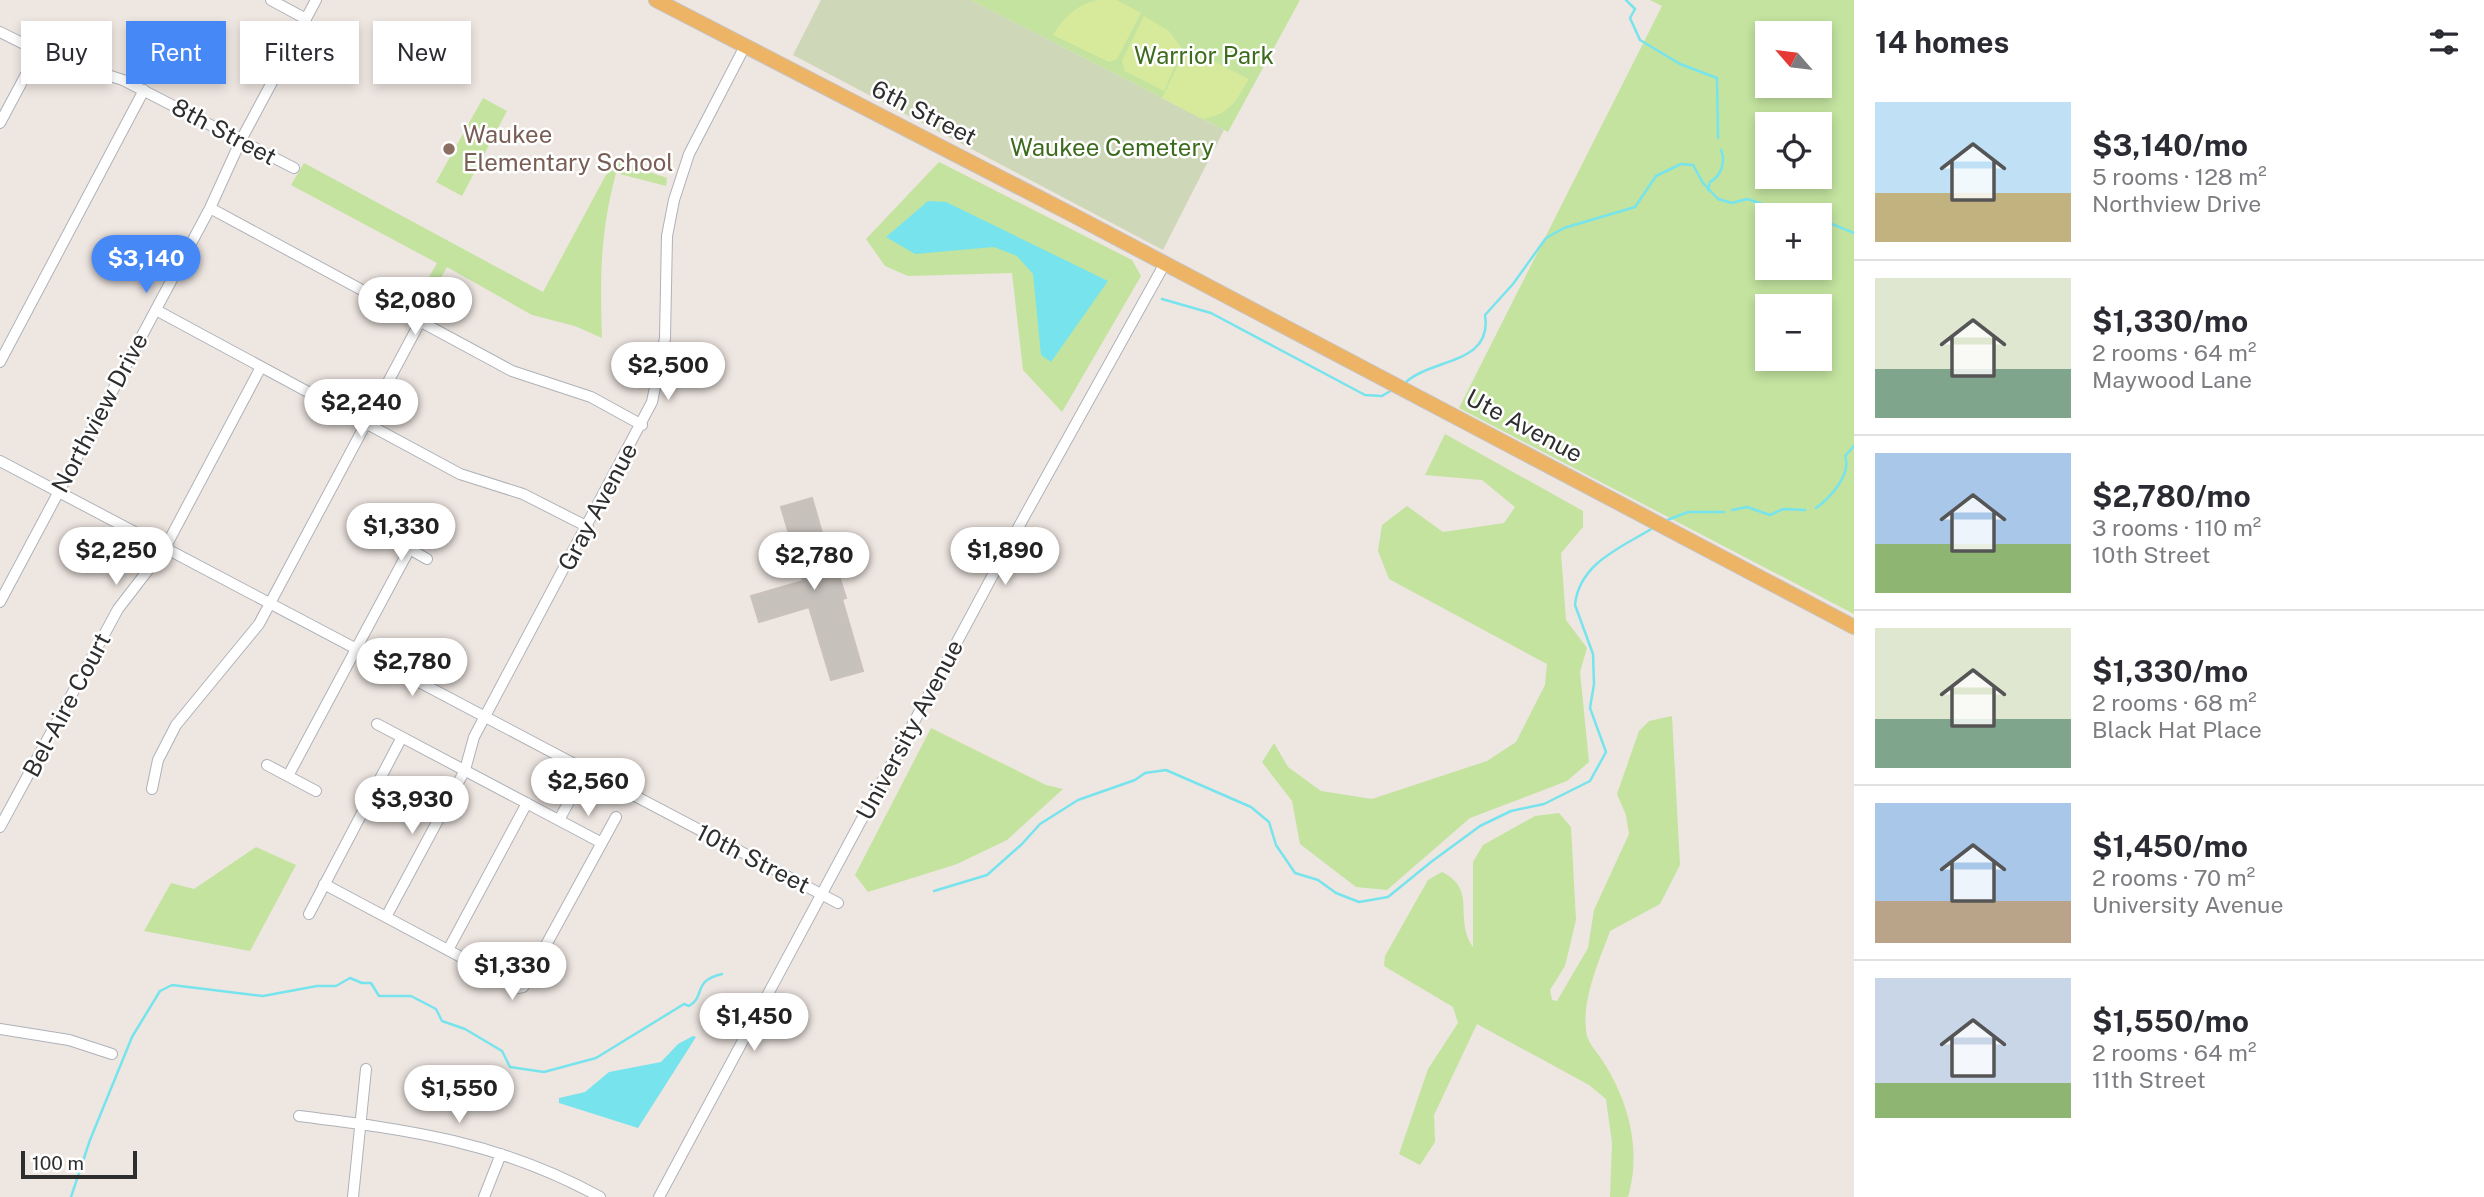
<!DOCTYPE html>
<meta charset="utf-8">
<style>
:root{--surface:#fff;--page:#f2f2f3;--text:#2b2b33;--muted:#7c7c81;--line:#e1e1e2;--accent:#4688f6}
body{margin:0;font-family:"Public Sans",sans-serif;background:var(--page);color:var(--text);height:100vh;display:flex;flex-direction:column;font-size:26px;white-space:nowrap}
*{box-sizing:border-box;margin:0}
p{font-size:23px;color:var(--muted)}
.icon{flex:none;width:38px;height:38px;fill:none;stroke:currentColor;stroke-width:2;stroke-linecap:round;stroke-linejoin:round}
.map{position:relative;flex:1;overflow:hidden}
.drawer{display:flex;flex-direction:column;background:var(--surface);width:630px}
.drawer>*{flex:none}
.banner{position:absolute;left:21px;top:21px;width:665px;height:63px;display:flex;gap:14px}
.needle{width:46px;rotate:298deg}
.fabs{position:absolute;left:1755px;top:21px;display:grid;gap:14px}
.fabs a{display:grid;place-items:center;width:77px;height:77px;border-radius:0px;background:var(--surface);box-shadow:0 4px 10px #0003;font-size:35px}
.scale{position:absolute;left:21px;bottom:18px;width:116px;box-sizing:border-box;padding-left:7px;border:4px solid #2e2e2e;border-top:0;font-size:19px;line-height:24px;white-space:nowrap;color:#2e2e2e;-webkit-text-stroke:5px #fff;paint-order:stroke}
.price{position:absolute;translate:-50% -60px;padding:0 16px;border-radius:24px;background:#fff;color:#222;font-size:23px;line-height:46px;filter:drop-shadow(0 2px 4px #0008)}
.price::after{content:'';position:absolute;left:50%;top:42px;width:21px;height:16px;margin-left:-10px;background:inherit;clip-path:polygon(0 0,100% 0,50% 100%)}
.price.selected{background:var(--accent);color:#fff}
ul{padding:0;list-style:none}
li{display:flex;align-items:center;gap:21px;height:175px;padding:0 21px}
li+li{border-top:2px solid var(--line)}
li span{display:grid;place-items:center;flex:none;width:196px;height:140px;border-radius:0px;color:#555}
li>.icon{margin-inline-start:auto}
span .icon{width:84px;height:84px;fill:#fffc;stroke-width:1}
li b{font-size:30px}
h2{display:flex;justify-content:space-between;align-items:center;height:84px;padding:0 21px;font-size:30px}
.pill{padding:0 24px;border-radius:0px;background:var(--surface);box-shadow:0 4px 10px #0003;font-size:24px;line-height:63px}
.pill.selected{background:var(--accent);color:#fff}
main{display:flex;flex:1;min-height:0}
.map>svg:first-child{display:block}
</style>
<main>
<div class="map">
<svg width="1854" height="1197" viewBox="0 0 1854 1197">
<rect width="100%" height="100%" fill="#eee6e1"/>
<path fill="#c3e39f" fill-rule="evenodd" d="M971,0h329l-72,132z
M1650,0h204v614l-395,-206 203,-402zM1768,33h52v53h-52zM1768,124h52v53h-52zM1820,215v53h-52v-53zM1820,306v53h-52v-53z
M483,98l24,13 -45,85 -26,-14z
M614,160l53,18 -1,8 -50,-13c-16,61 -16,102 -14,165l-27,-12 -43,-11 -85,-48 -25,44 -9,-5 24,-43 -146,-78 13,-22 239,129z
M939,162l193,98 9,16 -79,136 -39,-42 -11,-97 -104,3 -23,-10 -19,-27z
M1445,434l138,77v16l-22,26 5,67 21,28 -7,24 9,90 -22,19 -97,37 -83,72 -31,-3 -56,-43 -8,-43 -30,-39 12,-19 14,24 33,24 51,8 115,-38 29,-19 29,-57 2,-21 -158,-85 -11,-28 4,-26 25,-19 36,26 61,-9 11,-16 -33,-27 -57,-5z
M1672,716l8,149 -20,39 -50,27c-11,31 -30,71 -23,105 3,10 15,22 20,32 23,38 34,85 21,129h-18l2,-54 -6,-44 -17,-14 -112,-61 -43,91 1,27 -15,23 -21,-11 29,-85 30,-46 -5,-16 -69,-41 1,-10 43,-76 14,-8c36,18 11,45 31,75v-85l10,-17 52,-29 24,-3 12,14 5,93 -11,46 -15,24 2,10 5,1 31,-53 6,-38 35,-76 -3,-19 -9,-21 22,-63 10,-10z
M931,728l115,57 17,4 -56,51 -50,24 -89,28 -13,-17z
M256,847l40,18 -46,86 -106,-20 27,-48 23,6z"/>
<path fill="#ced8b8" d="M821,0h150l253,130 -61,120 -370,-195z"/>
<path fill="#d7ea9b" d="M1097,0h19l25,13 -24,46 -8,3 -56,-27c11,-18 23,-30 44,-35z
M1144,16l25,15 13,18 -18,42 -39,-20 -3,-10z
M1193,51l56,28c-14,23 -18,35 -47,40l-40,-21 22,-45z"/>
<path fill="#77e4ed" d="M928,201l18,1 162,79 -57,81 -10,-7 -8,-81 -16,-18 -23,-9 -79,7 -29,-17z
M693,1036l3,1 -58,91 -79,-25v-5l26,-6 24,-20 52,-10 17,-18z"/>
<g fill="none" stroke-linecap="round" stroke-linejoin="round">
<path stroke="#77e4ed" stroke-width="2.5" d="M1626,0l9,9 -5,9 10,22 40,24 37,14 1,60
M1708,190l2,-8c11,-6 16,-20 11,-32
M1820,219l34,14
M1162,299l49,14 154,82 17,1 10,-6
M1405,383c26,-25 88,-18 80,-68l28,-31 33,-46 18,-10 71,-21 21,-31 25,-12 12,1 10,18 15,16 14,4 15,-4 28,9 25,1 11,6
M1816,508c14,-10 36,-34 29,-52l9,-10
M1732,510l15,-3 23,8 13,-6 22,1
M1665,521l23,-9h36
M934,891l53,-16 35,-31 18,-20 38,-24 57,-20 10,-7 21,-3 85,37 18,15 7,23 19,28 23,7 18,13 23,9 29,-5 43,-35 49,-36 31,-15 33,-7 46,-23 16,-29 -16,-44 4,-24 -1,-30 -18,-49c4,-42 47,-58 78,-77
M71,1197l19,-57 42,-103 28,-46 12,-6 91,11 54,-10h19l14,-8 12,5h9l8,13h32l25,13 6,12 23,8 37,22 8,16 34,5 52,-14 88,-54 5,2c17,-10 3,-25 33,-32"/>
</g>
<path fill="#c7c1bc" stroke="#cac1ba" stroke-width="2" d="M812,498l21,73 4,-2 9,29 -4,1 21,72 -32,9 -22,-73 -50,15 -8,-26 52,-15 -22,-74z"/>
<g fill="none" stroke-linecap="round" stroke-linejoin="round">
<g stroke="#aeb2b9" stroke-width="12">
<path id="minor" d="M271,0l35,19
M0,32l48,24 75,24 171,88
M0,123l38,-71
M210,208l302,163 79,26 51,28
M156,310l304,164 63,20 65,33
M0,362l144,-272
M0,461l838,442
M392,539l35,20
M0,602l210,-394 31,-68 75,-140
M377,724l225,119
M267,765l49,26
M288,776l121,-226
M152,789l6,-29 18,-35 83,-101 161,-302
M559,820l26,-48
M0,827l118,-218 47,-61 96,-181
M324,884l195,104 4,-1 93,-170
M309,914l93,-177
M386,917l79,-147 9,-33 178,-335 13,-64 2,-102 7,-36 15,-46 56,-108
M448,950l79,-147
M0,1029l69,11 43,14
M299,1116c112,14 201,26 301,81
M353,1197l13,-128
M484,1197l17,-43
M659,1197l365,-680 140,-252"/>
</g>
<g stroke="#c4c4c4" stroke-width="16">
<path id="major" d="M656,0l417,215 781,412"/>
</g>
<use href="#minor" stroke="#fff" stroke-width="10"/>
<use href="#major" stroke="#eeb466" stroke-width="14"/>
</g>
<circle fill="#8d6e63" stroke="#fff" stroke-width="2.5" cx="449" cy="149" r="7"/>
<g text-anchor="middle" stroke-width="5" stroke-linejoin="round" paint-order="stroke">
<g font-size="24" fill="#3c6b1d" stroke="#fff">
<text x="1204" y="64">Warrior Park</text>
<text x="1112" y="156">Waukee Cemetery</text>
</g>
<g font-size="24" fill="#2e2e2e" stroke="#fff">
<text transform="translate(924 113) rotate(27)" y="8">6th Street</text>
<text transform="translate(224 132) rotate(28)" y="8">8th Street</text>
<text transform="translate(100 413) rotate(-62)" y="8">Northview Drive</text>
<text transform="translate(1524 426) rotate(28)" y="8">Ute Avenue</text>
<text transform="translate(598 507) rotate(-62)" y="8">Gray Avenue</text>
<text transform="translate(67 705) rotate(-62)" y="8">Bel-Aire Court</text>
<text transform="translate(910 730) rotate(-62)" y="8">University Avenue</text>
<text transform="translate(753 859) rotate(27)" y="8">10th Street</text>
</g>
<g font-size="24" fill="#785e54" stroke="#fff" text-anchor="start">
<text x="463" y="143">Waukee<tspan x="463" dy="28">Elementary School</tspan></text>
</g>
</g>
</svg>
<div class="fabs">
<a><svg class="needle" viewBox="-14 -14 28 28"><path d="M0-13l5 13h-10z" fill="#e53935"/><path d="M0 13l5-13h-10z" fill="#7c7c81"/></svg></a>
<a><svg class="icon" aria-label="locate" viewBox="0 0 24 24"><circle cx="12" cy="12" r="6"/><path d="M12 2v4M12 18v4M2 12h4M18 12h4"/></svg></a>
<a>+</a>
<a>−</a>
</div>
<div class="scale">100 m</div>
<b class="price selected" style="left:146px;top:295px">$3,140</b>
<b class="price" style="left:415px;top:337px">$2,080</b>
<b class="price" style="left:668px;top:402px">$2,500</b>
<b class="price" style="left:361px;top:439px">$2,240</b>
<b class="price" style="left:401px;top:563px">$1,330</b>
<b class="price" style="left:116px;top:587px">$2,250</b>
<b class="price" style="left:1005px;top:587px">$1,890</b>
<b class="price" style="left:814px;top:592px">$2,780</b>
<b class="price" style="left:412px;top:698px">$2,780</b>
<b class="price" style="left:588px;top:818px">$2,560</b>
<b class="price" style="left:412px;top:836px">$3,930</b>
<b class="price" style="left:512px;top:1002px">$1,330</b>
<b class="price" style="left:754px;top:1053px">$1,450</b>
<b class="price" style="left:459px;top:1125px">$1,550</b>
<div class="banner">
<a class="pill">Buy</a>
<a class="pill selected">Rent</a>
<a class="pill">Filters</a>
<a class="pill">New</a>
</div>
</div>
<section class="drawer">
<h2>14 homes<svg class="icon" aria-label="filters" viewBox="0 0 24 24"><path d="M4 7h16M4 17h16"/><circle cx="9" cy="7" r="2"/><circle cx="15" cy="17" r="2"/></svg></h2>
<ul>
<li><span style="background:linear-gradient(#bfe0f5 65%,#c2b280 0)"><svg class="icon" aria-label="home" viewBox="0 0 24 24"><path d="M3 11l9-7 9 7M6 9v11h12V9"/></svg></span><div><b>$3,140/mo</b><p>5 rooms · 128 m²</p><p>Northview Drive</p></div></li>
<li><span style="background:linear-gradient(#dfe7d0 65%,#7fa58c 0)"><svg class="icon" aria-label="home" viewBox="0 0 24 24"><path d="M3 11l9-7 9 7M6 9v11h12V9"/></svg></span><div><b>$1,330/mo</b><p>2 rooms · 64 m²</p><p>Maywood Lane</p></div></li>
<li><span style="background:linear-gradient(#a9c7e8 65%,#8fb573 0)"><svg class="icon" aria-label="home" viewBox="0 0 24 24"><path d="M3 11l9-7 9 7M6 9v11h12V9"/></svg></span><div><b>$2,780/mo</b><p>3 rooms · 110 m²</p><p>10th Street</p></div></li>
<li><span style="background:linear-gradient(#dfe7d0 65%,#7fa58c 0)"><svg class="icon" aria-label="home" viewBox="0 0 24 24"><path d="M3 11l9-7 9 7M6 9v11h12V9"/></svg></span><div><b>$1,330/mo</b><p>2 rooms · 68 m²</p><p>Black Hat Place</p></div></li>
<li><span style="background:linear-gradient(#a9c7e8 70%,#b9a48a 0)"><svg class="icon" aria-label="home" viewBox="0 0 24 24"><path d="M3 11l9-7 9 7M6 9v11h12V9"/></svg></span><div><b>$1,450/mo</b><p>2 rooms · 70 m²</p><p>University Avenue</p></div></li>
<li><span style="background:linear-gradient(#c9d6e8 75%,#8fb573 0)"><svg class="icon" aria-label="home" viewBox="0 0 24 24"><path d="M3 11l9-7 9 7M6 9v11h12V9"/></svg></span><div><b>$1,550/mo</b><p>2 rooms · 64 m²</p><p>11th Street</p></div></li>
</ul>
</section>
</main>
